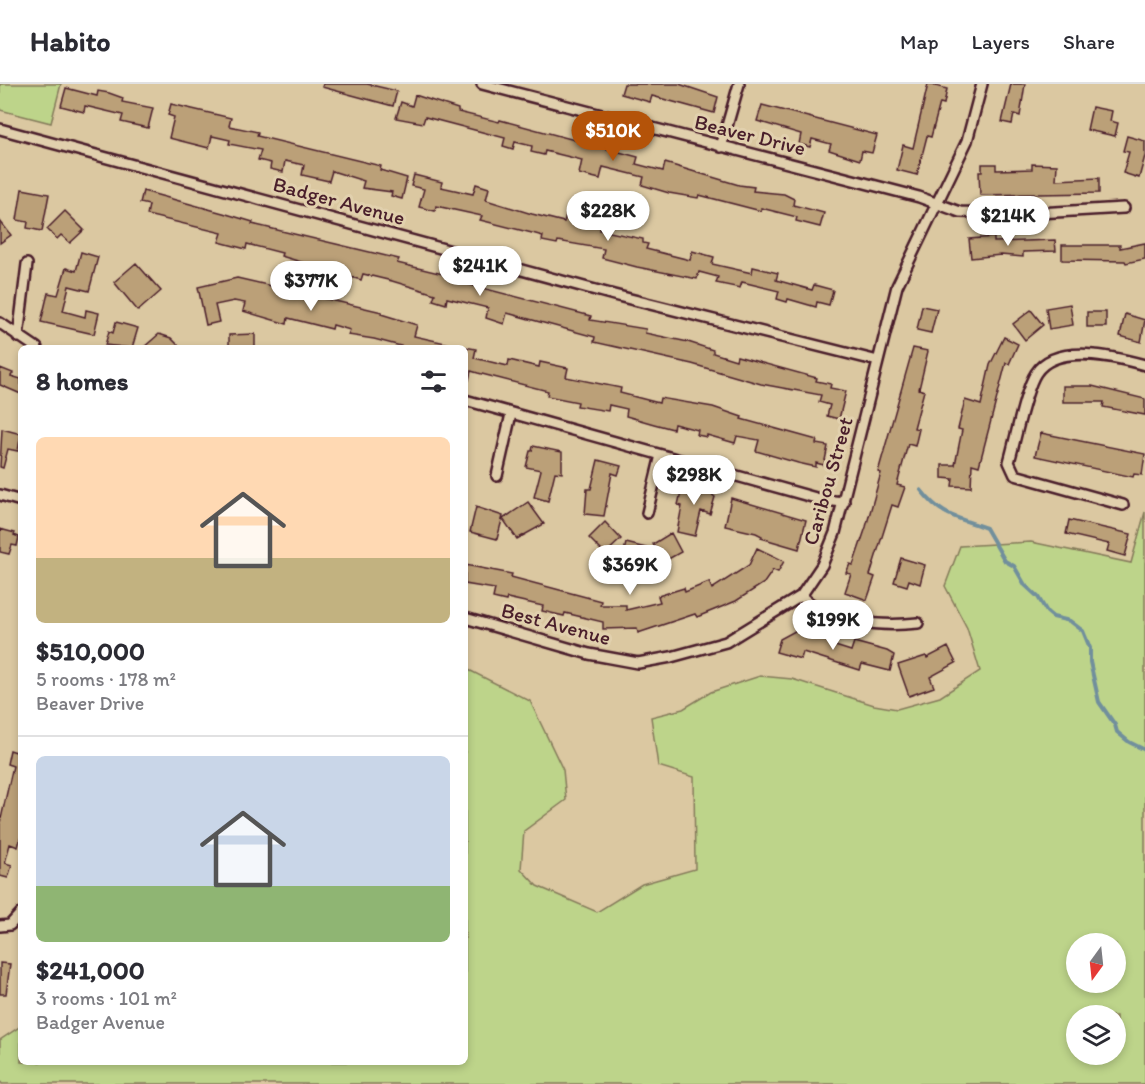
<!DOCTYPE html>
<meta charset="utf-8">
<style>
:root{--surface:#fff;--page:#f7f7f7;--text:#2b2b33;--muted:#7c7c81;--line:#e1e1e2;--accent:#b45309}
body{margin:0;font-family:Itim,sans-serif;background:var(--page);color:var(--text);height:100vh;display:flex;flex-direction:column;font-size:22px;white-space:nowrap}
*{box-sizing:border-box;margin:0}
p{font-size:20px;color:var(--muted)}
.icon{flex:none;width:33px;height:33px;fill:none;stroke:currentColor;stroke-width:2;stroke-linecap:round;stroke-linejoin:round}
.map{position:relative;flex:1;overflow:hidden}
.side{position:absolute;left:18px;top:261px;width:450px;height:720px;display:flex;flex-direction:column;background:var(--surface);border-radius:9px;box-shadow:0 3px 9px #0003}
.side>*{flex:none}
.needle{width:39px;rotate:195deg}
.controls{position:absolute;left:1066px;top:849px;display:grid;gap:12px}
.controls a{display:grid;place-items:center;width:60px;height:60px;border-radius:50%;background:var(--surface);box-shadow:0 3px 9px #0003;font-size:30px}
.price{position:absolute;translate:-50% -51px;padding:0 14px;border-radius:21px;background:#fff;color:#222;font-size:20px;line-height:39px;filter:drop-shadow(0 2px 3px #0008)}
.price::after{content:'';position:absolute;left:50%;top:36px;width:18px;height:14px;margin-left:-9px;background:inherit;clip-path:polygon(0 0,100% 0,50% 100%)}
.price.selected{background:var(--accent);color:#fff}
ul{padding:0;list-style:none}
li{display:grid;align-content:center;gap:12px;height:318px;padding:0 18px}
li+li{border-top:2px solid var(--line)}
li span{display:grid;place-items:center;height:186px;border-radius:9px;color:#555}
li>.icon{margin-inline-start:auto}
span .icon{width:108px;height:108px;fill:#fffc;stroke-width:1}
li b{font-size:26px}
h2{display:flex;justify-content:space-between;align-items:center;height:72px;padding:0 18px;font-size:26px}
header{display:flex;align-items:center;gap:36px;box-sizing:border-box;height:84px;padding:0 30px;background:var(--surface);border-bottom:2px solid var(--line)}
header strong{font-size:28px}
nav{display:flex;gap:33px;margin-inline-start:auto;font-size:21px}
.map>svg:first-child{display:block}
</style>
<header>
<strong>Habito</strong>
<nav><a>Map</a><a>Layers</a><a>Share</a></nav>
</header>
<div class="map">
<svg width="1145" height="1000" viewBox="0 0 1145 1000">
<rect width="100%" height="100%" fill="#dbc8a1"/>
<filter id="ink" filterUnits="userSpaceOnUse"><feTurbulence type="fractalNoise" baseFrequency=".0167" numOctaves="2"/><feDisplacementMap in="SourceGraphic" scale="12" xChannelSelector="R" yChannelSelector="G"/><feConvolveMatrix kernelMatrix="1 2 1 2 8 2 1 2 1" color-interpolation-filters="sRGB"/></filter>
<g filter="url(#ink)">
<path fill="#bdd48a" stroke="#847a5a" stroke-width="1.5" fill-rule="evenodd" d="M0,0h61l-10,39 -51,-13z
M1145,428v572h-1143l-2,-3v-41l21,-14v36h444v-394l65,33 33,69 3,30 -42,31 -3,38 16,17 60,26 45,-28 53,-15 -1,-92 -36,-11 -7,-49 32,-8 28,-17 49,-16 32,3 82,26 23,4 43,-12 40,-26 -13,-43 -22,-42 15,-40 71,-4 100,21zM1077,860h39v38h-39zM1077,932h39v38h-39z"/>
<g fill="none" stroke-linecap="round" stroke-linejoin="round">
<path stroke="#718f9c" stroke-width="4" d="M921,406c21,27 35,27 65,38l19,33 9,5 11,19 13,12 9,15 6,5 17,4 13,10 7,17v14l9,40 16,23 2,7 12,10 16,8"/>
</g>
<path fill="#bba078" stroke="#4a1f2b" stroke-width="1.5" d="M323,0h44l30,7 -4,15 -71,-19z
M624,0h55l39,13 -4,16 -62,-17 -2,6 -29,-8z
M928,0l19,5 -3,15 -4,-1 -9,34 -4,-1 -10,39 -20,-5 6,-25 10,3z
M1011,0h14l-5,32 -6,-2 -2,10 -10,-2z
M66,4l31,8 1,-5 11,2 14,5 -1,4 31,6 -5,20 -27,-6 2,-7 -38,-9 -1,6 -23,-6z
M415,11l43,14v3l41,10 1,-2 138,37 -2,7 27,7 2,-8 74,22 15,2 -1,4 31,3 10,5 -1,6 31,8 -4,14 -24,-6 1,-4 -36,-9v3l-62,-16 -1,3 -29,-5 -27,-8 2,-8 -41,-10 -3,12 -21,-5 3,-14 -37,-9 -1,4 -13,-3 1,-6 -17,-4 -2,7 -10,-3 2,-8 -80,-21 -2,6 -27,-5 5,-16 11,4z
M171,20l60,14 -2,8 29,6 -1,4 124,30 -1,4 27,8 -5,21 -11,-3 1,-4 -30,-4 2,-7 -32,-10 -3,10 -27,-6 2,-10 -19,-4 -2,11 -13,-3 1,-6 -13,-3 3,-10 -32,-6 1,-4 -18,-4 -3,12 -40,-10 5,-21 -6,-2z
M762,21l115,30 -5,18 -10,-2 -2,9 -31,-10 2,-6 -19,-5 -2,8 -11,-3 2,-10 -44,-13z
M1092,23l20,4 -2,10 8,2 -3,13 -28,-6z
M1127,52l18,5v15l-6,22 -16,-5 6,-21 -6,-1z
M982,80h14v6l36,-1v-5l25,1 -1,15 43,-2v15l-119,2 -1,-23h3z
M414,91l28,7 -1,5 32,7 3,-10 13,4 -3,12 46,14 32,8 2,-7 11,3 1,-4 25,6 -3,10 43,9v4l5,1 -2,5 44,11 2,-9 22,6 -2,7 40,9 1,-6 25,6 -2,7 36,10 2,-5 19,5 -4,15 -12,-3 -1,5 -28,-8 -1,3 -10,-3 2,-8 -37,-9 -2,6 -24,-5 2,-6 -19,-5 -2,7 -60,-12 -35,-9 2,-9 -46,-8 -1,3 -15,-3 1,-5 -11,-3 -52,-13 2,-4 -46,-10 -1,5 -16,-4 5,-18 -13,-3z
M22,105l27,5 -7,37 -15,-3 1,-6 -11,-2z
M143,107l80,22 30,9 -1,2 147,35 -2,4 67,16 -1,4 128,33 -1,4 56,9 -1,4 43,9 25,8v3l23,7 1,-4 80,22 -1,3 15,3 -1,4 16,3 -7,28 -12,-3 3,-11 -11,-3 2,-7 -60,-11 -69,-20 -98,-22 1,-5 -88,-24 -3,11 -18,-6 2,-10 -41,-10 -1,6 -13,-4 2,-6 -43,-13 -29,-7 -2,6 -80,-24 1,-3 -35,-9 -1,5 -27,-7 3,-9 -75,-18 2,-10 -9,-2z
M65,127l19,19 -14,13 -9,-8 -4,4 -10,-10z
M0,137l11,14 -11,8z
M994,153v5l61,-2 1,11 -33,1v5l-22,-2 -30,3 -2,-19z
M1145,159v16l-19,4 -1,-2 -63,-1v-15h58v3z
M81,168l17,5 -9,34 -20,-5 -6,25 22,6 1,-7 13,3 -5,21 -53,-12 7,-29 10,2 8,-27 10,3z
M136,179l25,28 -23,20 -24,-29z
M237,194l145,34 -1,2 36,11 -3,11 36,8 -1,4h-41l-34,-9 -26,-4 2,-5 -17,-5 -1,4 -44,-11 -1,6 -44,-13 2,-8 -11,-2 -19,4 4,17 -13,3 -8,-38z
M1070,220l3,21 -24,4 -3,-21z
M922,222l15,3 -6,24 -14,-3z
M1031,226l12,15 -18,15 -12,-16z
M1087,228h19v15h-19z
M1125,230l20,6 -4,22 -21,-6z
M116,238l22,6 -6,20 -27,-3 4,-14 4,2z
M159,250l12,4 10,10h-38z
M255,250v14h-26v-13z
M1004,253l14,7 -9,20 -3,-1 -27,103 -7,-2 -1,23 -19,-1 1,-7 -11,-1v-13h13l7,-35 -4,-1 7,-29 16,5 9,-40z
M465,263l11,2 -2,9 34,8 1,-6 30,7 1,-5 28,6 -2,9 55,11 -1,5 39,10 1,-5 53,9 29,10 -1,2 76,21 -1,4 12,2 -4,19 -8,-2v4l-18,-4 -42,-12 3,-11 -22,-4 -2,7 -28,-8v2l-10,-2 1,-5 -24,-6 -1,5 -19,-5 -28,-8 1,-7 -18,-4 -1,6 -31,-5 1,-4 -31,-6 1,-5 -70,-18 -7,-2 -2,9 -4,-1z
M913,264l15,3 -9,38 5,2 -10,37 5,1 -4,17 -7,-2 -11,41 8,2 -7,20 -6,-2 -22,70 5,2 -8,23 -22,-8 6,-18 -5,-1 4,-9 3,1 13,-38 15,-54 -3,-1z
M0,284l13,5 -2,3 10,3v15l-21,-9z
M1063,302h29l53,13v16l-42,-8 1,-5h-41z
M2,345l19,5 -3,17 -10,-2 -5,19 -3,-1z
M1041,349l104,21 -3,21 -8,-1 -1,3 -98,-21z
M533,362l29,6v21l-7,-1 -7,29 -14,-4 7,-27 -15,-3 4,-16h2z
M598,376l23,6 -3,9 -6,-2 -8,43 -19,-2 2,-25h4z
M694,397l19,5 -2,8 4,3 -5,17 -9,-3 -6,25 -18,-4 5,-26 -4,-1 3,-13 3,1 2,-7z
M731,414l75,22 -7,29 -38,-11 1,-2 -6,-3 -31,-7z
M528,418l16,22 -27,15 -14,-20z
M476,423l27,9 -6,23 -27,-7z
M1069,436l62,14 -6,22 -18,-5 2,-7 -43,-10z
M605,438l16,17 -16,15 -16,-16z
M0,445l15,4 -1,2 5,2 -2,9 -5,-1 -3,9 -9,-2z
M671,449l10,19 -18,10 -10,-18z
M626,459l20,5 -6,22 -19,-5z
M757,464l27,13 -6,11 -5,-2 -9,13 -28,18 -39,16 -2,-3 -57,19 -1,-5 -34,1v-7l-38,-9 -1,3 -22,-5 1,-5 -36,-8 -1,3 -13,-3 2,-9 -30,-5v-19l47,9 -1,3 90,24 -1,4h26v5l34,-8 -2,-6 26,-8 1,4 24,-10 3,7 37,-24z
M901,474l24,7 -5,19 -11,-4 -2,6 -13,-4z
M796,543l38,12 -2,6 19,6 3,-9 33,9 7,4 -4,16 -28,-7 -2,6 -57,-18 -2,7 -25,-7 4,-13 15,-8z
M948,563l8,16 -26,14 4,10 -25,9 -11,-31 28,-9 1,2z
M18,662h3v90l-3,11 -8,-3 -5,19 7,2 -4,13 -8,-2v-53l13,-57 -6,-2 3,-14 6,2z
M0,879l10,1 -4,30h-6z"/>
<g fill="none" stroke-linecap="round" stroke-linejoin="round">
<g stroke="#4a1f2b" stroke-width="14">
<path id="street" d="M482,0l437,113 41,15 61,2 103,-6
M0,45l614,166 264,66
M721,63l18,-63
M0,239l37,25
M18,253l9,-73
M465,316l358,100 21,2
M497,392l14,-62
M0,411l21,6
M1123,421l-108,-30 -6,-13c6,-20 16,-73 27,-89 20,-31 80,-16 109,-8
M647,429l14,-58
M801,512c29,27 80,31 117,27
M465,534l124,36 49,9 33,-6 55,-15 75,-46 21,-31 13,-32 62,-247 70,-145 15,-57
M0,842l10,-1 11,-12"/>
</g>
<use href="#street" stroke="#e1d0ad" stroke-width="9"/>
</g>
</g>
<g text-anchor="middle" stroke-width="6" stroke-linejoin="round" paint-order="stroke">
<g font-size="21" fill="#4a1f2b" stroke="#e1d0ad">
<text transform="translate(750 51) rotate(14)" y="7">Beaver Drive</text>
<text transform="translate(339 117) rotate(15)" y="7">Badger Avenue</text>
<text transform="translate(828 397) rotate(-74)" y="7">Caribou Street</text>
<text transform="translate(556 540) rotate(15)" y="7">Best Avenue</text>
</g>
</g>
</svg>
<div class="controls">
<a><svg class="needle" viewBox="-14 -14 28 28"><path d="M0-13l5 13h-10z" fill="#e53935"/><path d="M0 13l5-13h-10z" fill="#7c7c81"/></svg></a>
<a><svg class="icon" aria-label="layers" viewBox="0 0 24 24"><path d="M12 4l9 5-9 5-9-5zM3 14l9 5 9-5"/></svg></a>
</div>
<b class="price selected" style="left:613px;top:78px">$510K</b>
<b class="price" style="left:608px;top:158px">$228K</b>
<b class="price" style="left:1008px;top:163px">$214K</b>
<b class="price" style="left:480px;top:213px">$241K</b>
<b class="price" style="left:311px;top:228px">$377K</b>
<b class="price" style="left:694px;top:422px">$298K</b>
<b class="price" style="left:630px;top:512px">$369K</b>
<b class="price" style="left:833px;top:567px">$199K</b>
<section class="side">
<h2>8 homes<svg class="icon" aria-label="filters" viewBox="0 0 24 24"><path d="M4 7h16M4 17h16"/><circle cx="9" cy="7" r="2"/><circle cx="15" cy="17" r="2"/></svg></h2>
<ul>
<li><span style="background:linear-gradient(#ffd9b3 65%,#c2b280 0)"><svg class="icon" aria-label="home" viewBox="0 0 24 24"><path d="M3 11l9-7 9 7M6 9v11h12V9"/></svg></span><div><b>$510,000</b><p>5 rooms · 178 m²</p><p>Beaver Drive</p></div></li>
<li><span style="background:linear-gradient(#c9d6e8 70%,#8fb573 0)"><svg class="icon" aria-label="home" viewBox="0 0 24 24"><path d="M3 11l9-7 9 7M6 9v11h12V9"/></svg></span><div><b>$241,000</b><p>3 rooms · 101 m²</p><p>Badger Avenue</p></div></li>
</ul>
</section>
</div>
